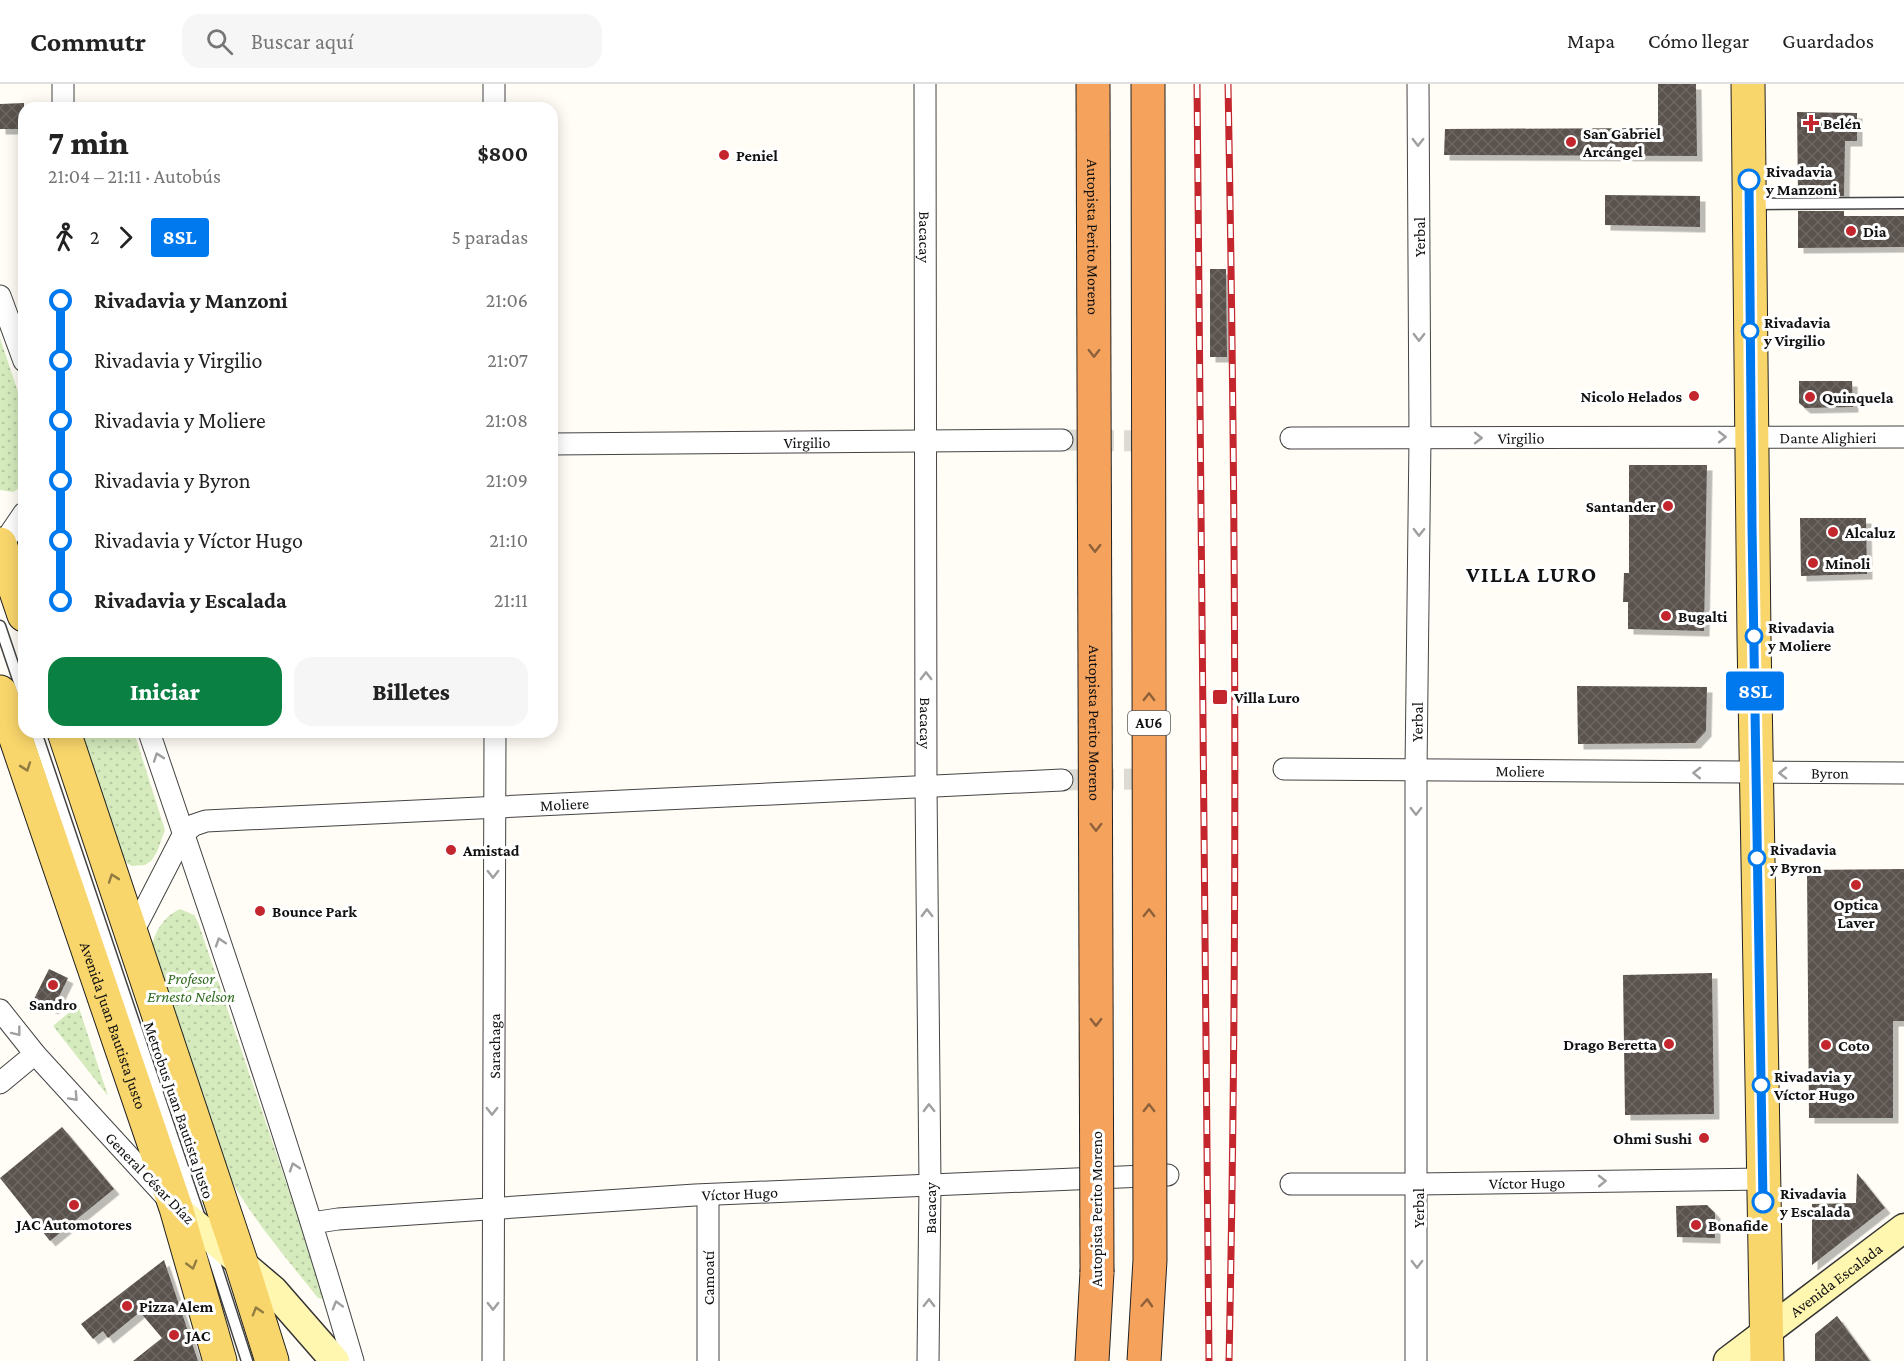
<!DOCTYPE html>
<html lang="es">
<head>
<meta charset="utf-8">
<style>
  :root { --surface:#fff; --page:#f6f6f6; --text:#222; --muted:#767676; --line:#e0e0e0; --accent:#0b8043 }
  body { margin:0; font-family:"Crimson Pro",serif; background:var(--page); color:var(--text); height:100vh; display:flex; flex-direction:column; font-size:22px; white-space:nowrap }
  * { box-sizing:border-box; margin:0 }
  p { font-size:20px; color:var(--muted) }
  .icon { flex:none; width:33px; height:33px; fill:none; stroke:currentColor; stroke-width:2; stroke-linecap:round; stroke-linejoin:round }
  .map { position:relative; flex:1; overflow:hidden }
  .side { position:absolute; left:18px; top:18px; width:540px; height:636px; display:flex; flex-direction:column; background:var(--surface); border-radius:18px; box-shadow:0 3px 15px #0003 }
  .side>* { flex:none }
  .badge { padding:0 12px; border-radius:4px; font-size:21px; line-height:39px }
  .map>.badge { position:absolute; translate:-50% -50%; box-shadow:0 0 0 3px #fff }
  .legs { display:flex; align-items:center; gap:9px; height:66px; padding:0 30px; font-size:20px }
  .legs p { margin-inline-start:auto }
  .head { display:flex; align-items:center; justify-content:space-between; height:102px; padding:0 30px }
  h1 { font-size:33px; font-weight:800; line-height:45px }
  .cta { display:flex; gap:12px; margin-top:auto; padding:12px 30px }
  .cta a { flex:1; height:69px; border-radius:18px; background:var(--accent); color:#fff; font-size:24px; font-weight:800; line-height:69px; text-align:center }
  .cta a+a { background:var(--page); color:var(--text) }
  ul { padding:0 30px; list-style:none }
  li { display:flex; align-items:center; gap:21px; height:60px; font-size:22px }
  li i { display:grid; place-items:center; width:9px; height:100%; margin:0 8px; background:currentColor }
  li i::after { content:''; width:15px; height:15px; margin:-8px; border:4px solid; border-radius:50%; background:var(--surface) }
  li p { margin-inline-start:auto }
  li:first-child i { background:linear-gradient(#0000 50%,currentColor 0) }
  li:last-child i { background:linear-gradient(currentColor 50%,#0000 0) }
  header { display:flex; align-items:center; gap:36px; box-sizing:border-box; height:84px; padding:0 30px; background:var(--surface); border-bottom:2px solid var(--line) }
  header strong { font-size:28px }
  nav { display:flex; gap:33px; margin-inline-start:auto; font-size:21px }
  .search { width:420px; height:54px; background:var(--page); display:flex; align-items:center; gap:15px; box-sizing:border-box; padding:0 21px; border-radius:18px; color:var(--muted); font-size:22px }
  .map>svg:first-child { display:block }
  .grass { fill:url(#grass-dots) }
  .building { fill:url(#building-cross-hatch); filter:url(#shadow) }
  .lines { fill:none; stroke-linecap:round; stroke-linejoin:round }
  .street-tunnel { stroke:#dbdad3; stroke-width:21; stroke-dasharray:21 10; stroke-linecap:butt }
  .lane-casing { stroke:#444; stroke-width:13 }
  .street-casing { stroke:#444; stroke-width:23 }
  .secondary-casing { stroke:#333; stroke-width:31 }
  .primary-casing { stroke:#222; stroke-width:35 }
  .highway-casing { stroke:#222; stroke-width:35 }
  .lane { stroke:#fff; stroke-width:10 }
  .street { stroke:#fff; stroke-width:21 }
  .secondary { stroke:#fff6b0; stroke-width:28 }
  .primary { stroke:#f9d66b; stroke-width:33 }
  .highway { stroke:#f5a25d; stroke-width:33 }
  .rail-casing { stroke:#c4262e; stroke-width:7 }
  .rail { stroke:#fff; stroke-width:4.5; stroke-dasharray:14; stroke-linecap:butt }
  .highway-bridge-casing { stroke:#222; stroke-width:35; stroke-linecap:butt }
  .highway-bridge { stroke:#f5a25d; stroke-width:33 }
  .oneway { stroke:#a0a0a0 }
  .oneway2 { stroke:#8e613b }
  .oneway3 { stroke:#917d42 }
  .line-1-casing { stroke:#fff; stroke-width:14 }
  .line-1 { stroke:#0079ef; stroke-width:9 }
  .poi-dot { fill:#c4262e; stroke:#fff; stroke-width:2 }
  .stop-1-dot { fill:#fff; stroke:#0079ef; stroke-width:3 }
  .labels { text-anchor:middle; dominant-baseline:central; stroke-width:6; stroke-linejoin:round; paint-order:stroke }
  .shield { fill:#fff; stroke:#585858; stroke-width:1.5 }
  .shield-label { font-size:15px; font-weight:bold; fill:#111 }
  .poi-label { font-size:16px; font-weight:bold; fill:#111; stroke:#fff; text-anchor:start }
  .stop-label { font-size:16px; font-weight:bold; fill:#111; stroke:#fff; text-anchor:start }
  .street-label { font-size:16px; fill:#111; stroke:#fff }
  .park-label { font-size:16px; font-style:italic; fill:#2f6b1f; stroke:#fff }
  .district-label { font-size:22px; font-weight:bold; letter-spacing:1.5px; fill:#111; stroke:#fff }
</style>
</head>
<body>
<header>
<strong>Commutr</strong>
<div class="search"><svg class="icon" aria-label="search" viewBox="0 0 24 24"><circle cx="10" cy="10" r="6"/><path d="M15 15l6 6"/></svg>Buscar aquí</div>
<nav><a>Mapa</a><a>Cómo llegar</a><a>Guardados</a></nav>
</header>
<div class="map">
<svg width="1904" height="1277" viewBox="0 0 1904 1277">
  <defs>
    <pattern id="grass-dots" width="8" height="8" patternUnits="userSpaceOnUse" patternTransform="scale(1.5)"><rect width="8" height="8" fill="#d5ebbd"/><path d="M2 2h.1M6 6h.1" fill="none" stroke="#b6c8a1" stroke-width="1.8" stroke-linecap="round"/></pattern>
    <pattern id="building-cross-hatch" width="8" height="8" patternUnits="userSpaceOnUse" patternTransform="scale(1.5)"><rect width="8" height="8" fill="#5a524d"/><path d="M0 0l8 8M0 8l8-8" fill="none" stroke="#6d6662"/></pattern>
    <filter id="shadow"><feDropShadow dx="5.5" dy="5.5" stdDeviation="0" flood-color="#0004"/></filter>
  </defs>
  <rect width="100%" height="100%" fill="#fffdf5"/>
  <!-- grass -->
  <path class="grass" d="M0,254L24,326V401L13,408L0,406Z
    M77,648H134L165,746L157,768L151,777L145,781L132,782L121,776Z
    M180,825L194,831L198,838L309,1166L323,1215L318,1214C284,1171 247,1129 222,1080L151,865C155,847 163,833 180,825Z
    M78,921L108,1012L53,942Z"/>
  <!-- building -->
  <path class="building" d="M1658,0H1696L1697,72L1444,71L1445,45L1658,44Z
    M24,19V45H0V20Z
    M1797,28L1857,29V57H1845L1844,112H1798Z
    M1605,111L1700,112V143L1605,141Z
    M1798,127H1844V132H1904V163L1798,164Z
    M1210,185H1226L1227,273H1210Z
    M1799,297H1852L1853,323L1805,324L1799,319Z
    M1629,381H1707L1704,547L1628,545V518H1623L1624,489H1629Z
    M1800,434H1866L1867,490L1801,492Z
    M1577,602L1707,603L1706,647L1695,659L1578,660Z
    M1904,785V937H1893V1034H1809L1807,786Z
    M49,885L68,894L53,925L34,915Z
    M1712,889L1714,1030L1625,1031L1623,891Z
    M62,1043L114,1105L50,1157L0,1094Z
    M1857,1089L1885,1124L1812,1181V1120L1856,1119Z
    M1707,1121L1715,1129V1154L1677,1153L1676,1122Z
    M164,1176L198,1277H133L162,1254L140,1228L108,1254L103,1247L93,1255L81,1240Z
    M1837,1232L1870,1277H1815V1250Z"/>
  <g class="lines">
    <!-- street-tunnel -->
    <path class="street-tunnel" d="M1062,356L1144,357
      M1062,696L1134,695"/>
    <!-- lane casing -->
    <g class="lane-casing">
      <path id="lane" d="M1753,120L1904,119
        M0,542L24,613
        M36,648L200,1134
        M210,1163L247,1277"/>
    </g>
    <!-- street casing -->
    <g class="street-casing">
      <g id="street">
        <path d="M494,0V24"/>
        <path id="s1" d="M925,0L926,702L930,1101L928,1277"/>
        <path d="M63,24V0"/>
        <path d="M0,212L24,277"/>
        <path id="s2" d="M1291,354L1904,353"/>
        <path id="s3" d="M552,360L1062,356"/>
        <path d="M0,464L24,429"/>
        <path d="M149,648C220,857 291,1065 353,1277"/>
        <path id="s4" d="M1284,685L1904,689"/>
        <path id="s5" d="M132,850L184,749L194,741L206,737L1062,696"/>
        <path d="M0,926L35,970L167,1114"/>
        <path d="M0,999L35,970"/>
        <path id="s6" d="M1291,1100H1418L1763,1095"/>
        <path d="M708,1111V1277"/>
        <path id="s7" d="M312,1139L338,1135L695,1111L1168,1091"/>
        <path id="s8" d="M493,1277L495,648"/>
        <path id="s9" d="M1416,1277V686L1420,354L1418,0"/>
      </g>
    </g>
    <!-- secondary casing -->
    <g class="secondary-casing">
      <g id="secondary">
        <path d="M176,1124L273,1206L335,1277"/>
        <path id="s10" d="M1728,1277L1904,1144"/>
      </g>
    </g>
    <!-- primary casing -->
    <g class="primary-casing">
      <g id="primary">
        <path d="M1748,0L1754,554L1767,1277"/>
        <path d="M0,460L24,531"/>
        <path id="s11" d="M0,608L176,1124L220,1277"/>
        <path d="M64,648L241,1178L272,1277"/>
      </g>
    </g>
    <!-- highway casing -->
    <g class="highway-casing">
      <path id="highway" d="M1092,1277L1097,1188"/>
    </g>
    <!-- lane -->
    <use href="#lane" class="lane"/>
    <!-- street -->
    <use href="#street" class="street"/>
    <!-- secondary -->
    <use href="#secondary" class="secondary"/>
    <!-- primary -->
    <use href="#primary" class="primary"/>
    <!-- highway -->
    <use href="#highway" class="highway"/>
    <!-- rail casing -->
    <g class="rail-casing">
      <path id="rail" d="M1197,0L1209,1277
        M1228,0C1236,426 1238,851 1229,1277"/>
    </g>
    <!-- rail -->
    <use href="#rail" class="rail"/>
    <!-- highway-bridge casing -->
    <g class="highway-bridge-casing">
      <g id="highway-bridge">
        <path id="s12" d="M1093,0L1097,1188"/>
        <path d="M1144,1277L1150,1176L1148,0"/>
      </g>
    </g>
    <!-- highway-bridge -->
    <use href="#highway-bridge" class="highway-bridge"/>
  </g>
  <!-- one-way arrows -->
  <defs><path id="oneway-chevron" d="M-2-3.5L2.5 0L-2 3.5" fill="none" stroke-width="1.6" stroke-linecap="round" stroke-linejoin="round" transform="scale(1.5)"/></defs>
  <g class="oneway">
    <use href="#oneway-chevron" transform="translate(1418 58) rotate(90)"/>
    <use href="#oneway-chevron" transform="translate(1419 253) rotate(90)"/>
    <use href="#oneway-chevron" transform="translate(1722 353)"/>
    <use href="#oneway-chevron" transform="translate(1478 354)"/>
    <use href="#oneway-chevron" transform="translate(1419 448) rotate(91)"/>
    <use href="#oneway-chevron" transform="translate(926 592) rotate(-90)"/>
    <use href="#oneway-chevron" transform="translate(158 673) rotate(-109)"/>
    <use href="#oneway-chevron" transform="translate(1697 689) rotate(-179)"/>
    <use href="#oneway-chevron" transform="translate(1783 689) rotate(-180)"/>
    <use href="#oneway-chevron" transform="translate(1416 727) rotate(90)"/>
    <use href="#oneway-chevron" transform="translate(493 790) rotate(90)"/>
    <use href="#oneway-chevron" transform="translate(927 829) rotate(-91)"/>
    <use href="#oneway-chevron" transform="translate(220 858) rotate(-108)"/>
    <use href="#oneway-chevron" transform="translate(17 948) rotate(52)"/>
    <use href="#oneway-chevron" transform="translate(74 1013) rotate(47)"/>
    <use href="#oneway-chevron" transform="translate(929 1024) rotate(-91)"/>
    <use href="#oneway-chevron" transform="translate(492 1027) rotate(90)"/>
    <use href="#oneway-chevron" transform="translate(294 1083) rotate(-108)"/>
    <use href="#oneway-chevron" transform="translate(1602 1097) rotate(-1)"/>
    <use href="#oneway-chevron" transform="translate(1417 1180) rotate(90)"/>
    <use href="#oneway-chevron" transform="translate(929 1219) rotate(-89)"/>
    <use href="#oneway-chevron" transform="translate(337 1221) rotate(-106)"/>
    <use href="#oneway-chevron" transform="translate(493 1222) rotate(90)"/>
  </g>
  <g class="oneway2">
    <use href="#oneway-chevron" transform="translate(1094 269) rotate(90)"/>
    <use href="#oneway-chevron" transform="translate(1095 464) rotate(90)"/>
    <use href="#oneway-chevron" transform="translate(1149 613) rotate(-90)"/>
    <use href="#oneway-chevron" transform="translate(1096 743) rotate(90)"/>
    <use href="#oneway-chevron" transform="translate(1149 829) rotate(-90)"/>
    <use href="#oneway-chevron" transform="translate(1096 938) rotate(90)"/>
    <use href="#oneway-chevron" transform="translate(1149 1024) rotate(-90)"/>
    <use href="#oneway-chevron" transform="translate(1147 1219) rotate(-87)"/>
  </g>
  <g class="oneway3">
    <use href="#oneway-chevron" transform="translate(26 683) rotate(71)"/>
    <use href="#oneway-chevron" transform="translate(113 794) rotate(-109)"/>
    <use href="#oneway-chevron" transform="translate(192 1181) rotate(74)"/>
    <use href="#oneway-chevron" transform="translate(257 1227) rotate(-107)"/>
  </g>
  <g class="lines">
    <!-- line-1 casing -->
    <g class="line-1-casing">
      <path id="line-1" d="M1749,96L1752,442L1763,1118"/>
    </g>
    <!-- line-1 -->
    <use href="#line-1" class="line-1"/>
  </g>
  <!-- markers -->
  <g class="poi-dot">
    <path d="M1808 30h6v6h6v6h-6v6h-6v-6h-6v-6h6z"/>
    <circle cx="1571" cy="58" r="6"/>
    <circle cx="724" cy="71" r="6"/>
    <circle cx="1851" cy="147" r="6"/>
    <circle cx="1694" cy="312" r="6"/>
    <circle cx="1810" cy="313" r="6"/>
    <circle cx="1668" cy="422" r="6"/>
    <circle cx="1833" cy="448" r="6"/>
    <circle cx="1813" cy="479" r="6"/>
    <circle cx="1666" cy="532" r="6"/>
    <rect x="1212" y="605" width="16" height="16" rx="3"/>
    <circle cx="451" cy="766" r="6"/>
    <circle cx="1856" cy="801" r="6"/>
    <circle cx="260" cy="827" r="6"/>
    <circle cx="53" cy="901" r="6"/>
    <circle cx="1669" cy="960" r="6"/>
    <circle cx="1826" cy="961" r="6"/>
    <circle cx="1704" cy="1054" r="6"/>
    <circle cx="74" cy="1121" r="6"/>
    <circle cx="1696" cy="1141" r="6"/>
    <circle cx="127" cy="1222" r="6"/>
    <circle cx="174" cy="1251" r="6"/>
  </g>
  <g class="stop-1-dot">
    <circle cx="1749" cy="96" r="10"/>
    <circle cx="1750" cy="247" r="8"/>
    <circle cx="1754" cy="552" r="8"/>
    <circle cx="1757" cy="774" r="8"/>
    <circle cx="1761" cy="1001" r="8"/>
    <circle cx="1763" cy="1118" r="10"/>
  </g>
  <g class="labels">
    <!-- shield labels -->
    <rect class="shield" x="1128" y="627" width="42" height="24" rx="4.5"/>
    <g class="shield-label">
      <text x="1149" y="639">AU6</text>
    </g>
    <!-- poi labels -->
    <g class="poi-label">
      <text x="1823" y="39">Belén</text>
      <text x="1583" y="49">San Gabriel<tspan x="1583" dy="18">Arcángel</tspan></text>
      <text x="736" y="71">Peniel</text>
      <text x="1863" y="147">Dia</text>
      <text x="1682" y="312" text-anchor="end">Nicolo Helados</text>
      <text x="1822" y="313">Quinquela</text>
      <text x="1656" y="422" text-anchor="end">Santander</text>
      <text x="1845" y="448">Alcaluz</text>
      <text x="1825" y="479">Minoli</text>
      <text x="1678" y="532">Bugalti</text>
      <text x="1234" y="613">Villa Luro</text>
      <text x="463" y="766">Amistad</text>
      <text x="1856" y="820" text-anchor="middle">Optica<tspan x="1856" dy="18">Laver</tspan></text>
      <text x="272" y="827">Bounce Park</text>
      <text x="53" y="920" text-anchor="middle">Sandro</text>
      <text x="1657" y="960" text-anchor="end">Drago Beretta</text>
      <text x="1838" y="961">Coto</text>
      <text x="1692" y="1054" text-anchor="end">Ohmi Sushi</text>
      <text x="74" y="1140" text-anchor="middle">JAC Automotores</text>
      <text x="1708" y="1141">Bonafide</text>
      <text x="139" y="1222">Pizza Alem</text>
      <text x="186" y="1251">JAC</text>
    </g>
    <!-- stop labels -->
    <g class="stop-label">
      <text x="1766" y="87">Rivadavia<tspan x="1766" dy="18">y Manzoni</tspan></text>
      <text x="1764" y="238">Rivadavia<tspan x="1764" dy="18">y Virgilio</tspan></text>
      <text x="1768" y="543">Rivadavia<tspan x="1768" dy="18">y Moliere</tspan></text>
      <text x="1770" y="765">Rivadavia<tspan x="1770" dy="18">y Byron</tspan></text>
      <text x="1774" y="992">Rivadavia y<tspan x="1774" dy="18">Víctor Hugo</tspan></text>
      <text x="1780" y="1109">Rivadavia<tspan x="1780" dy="18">y Escalada</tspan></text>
    </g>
    <!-- street labels -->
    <g class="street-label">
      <text stroke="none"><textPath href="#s1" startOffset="153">Bacacay</textPath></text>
      <text stroke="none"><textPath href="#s12" startOffset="153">Autopista Perito Moreno</textPath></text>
      <text transform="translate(1419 153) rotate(-90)">Yerbal</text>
      <text stroke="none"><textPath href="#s2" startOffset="230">Virgilio</textPath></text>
      <text stroke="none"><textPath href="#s2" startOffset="537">Dante Alighieri</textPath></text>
      <text stroke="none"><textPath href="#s3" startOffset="255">Virgilio</textPath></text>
      <text stroke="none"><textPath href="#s9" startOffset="639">Yerbal</textPath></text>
      <text stroke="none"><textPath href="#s1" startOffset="639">Bacacay</textPath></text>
      <text stroke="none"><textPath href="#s12" startOffset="639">Autopista Perito Moreno</textPath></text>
      <text stroke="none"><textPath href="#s4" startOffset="236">Moliere</textPath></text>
      <text stroke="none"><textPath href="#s4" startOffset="546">Byron</textPath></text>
      <text stroke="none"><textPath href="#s5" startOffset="498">Moliere</textPath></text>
      <text stroke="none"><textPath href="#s11" startOffset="352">Avenida Juan Bautista Justo</textPath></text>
      <text stroke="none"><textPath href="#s8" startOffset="315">Sarachaga</textPath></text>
      <text transform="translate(179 1026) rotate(71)">Metrobus Juan Bautista Justo</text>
      <text transform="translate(150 1094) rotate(46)">General César Díaz</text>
      <text stroke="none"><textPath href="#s6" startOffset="236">Víctor Hugo</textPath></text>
      <text stroke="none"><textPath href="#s7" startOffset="429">Víctor Hugo</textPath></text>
      <text transform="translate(930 1124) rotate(-90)">Bacacay</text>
      <text transform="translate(1418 1124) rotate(-90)">Yerbal</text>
      <text transform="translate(1096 1125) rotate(-90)">Autopista Perito Moreno</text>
      <text transform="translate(708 1194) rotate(-90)">Camoatí</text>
      <text stroke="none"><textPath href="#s10" startOffset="135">Avenida Escalada</textPath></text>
    </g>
    <!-- park labels -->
    <g class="park-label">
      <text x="191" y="894">Profesor<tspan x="191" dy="18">Ernesto Nelson</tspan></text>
    </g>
    <!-- district labels -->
    <g class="district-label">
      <text x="1532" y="490">VILLA LURO</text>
    </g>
  </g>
</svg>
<b class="badge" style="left:1755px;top:607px;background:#0079ef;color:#fff">8SL</b>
<section class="side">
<div class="head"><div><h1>7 min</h1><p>21:04 – 21:11 · Autobús</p></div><b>$800</b></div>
<div class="legs"><svg class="icon" aria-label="walk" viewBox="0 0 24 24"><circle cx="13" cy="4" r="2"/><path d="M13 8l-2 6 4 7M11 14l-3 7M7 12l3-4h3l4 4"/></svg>2<svg class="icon" aria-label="forward" viewBox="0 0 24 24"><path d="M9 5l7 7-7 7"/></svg><b class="badge" style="background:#0079ef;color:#fff">8SL</b><p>5 paradas</p></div>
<ul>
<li><i style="color:#0079ef"></i><b>Rivadavia y Manzoni</b><p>21:06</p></li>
<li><i style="color:#0079ef"></i><span>Rivadavia y Virgilio</span><p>21:07</p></li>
<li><i style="color:#0079ef"></i><span>Rivadavia y Moliere</span><p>21:08</p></li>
<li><i style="color:#0079ef"></i><span>Rivadavia y Byron</span><p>21:09</p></li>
<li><i style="color:#0079ef"></i><span>Rivadavia y Víctor Hugo</span><p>21:10</p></li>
<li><i style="color:#0079ef"></i><b>Rivadavia y Escalada</b><p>21:11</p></li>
</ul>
<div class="cta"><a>Iniciar</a><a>Billetes</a></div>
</section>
</div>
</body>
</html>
